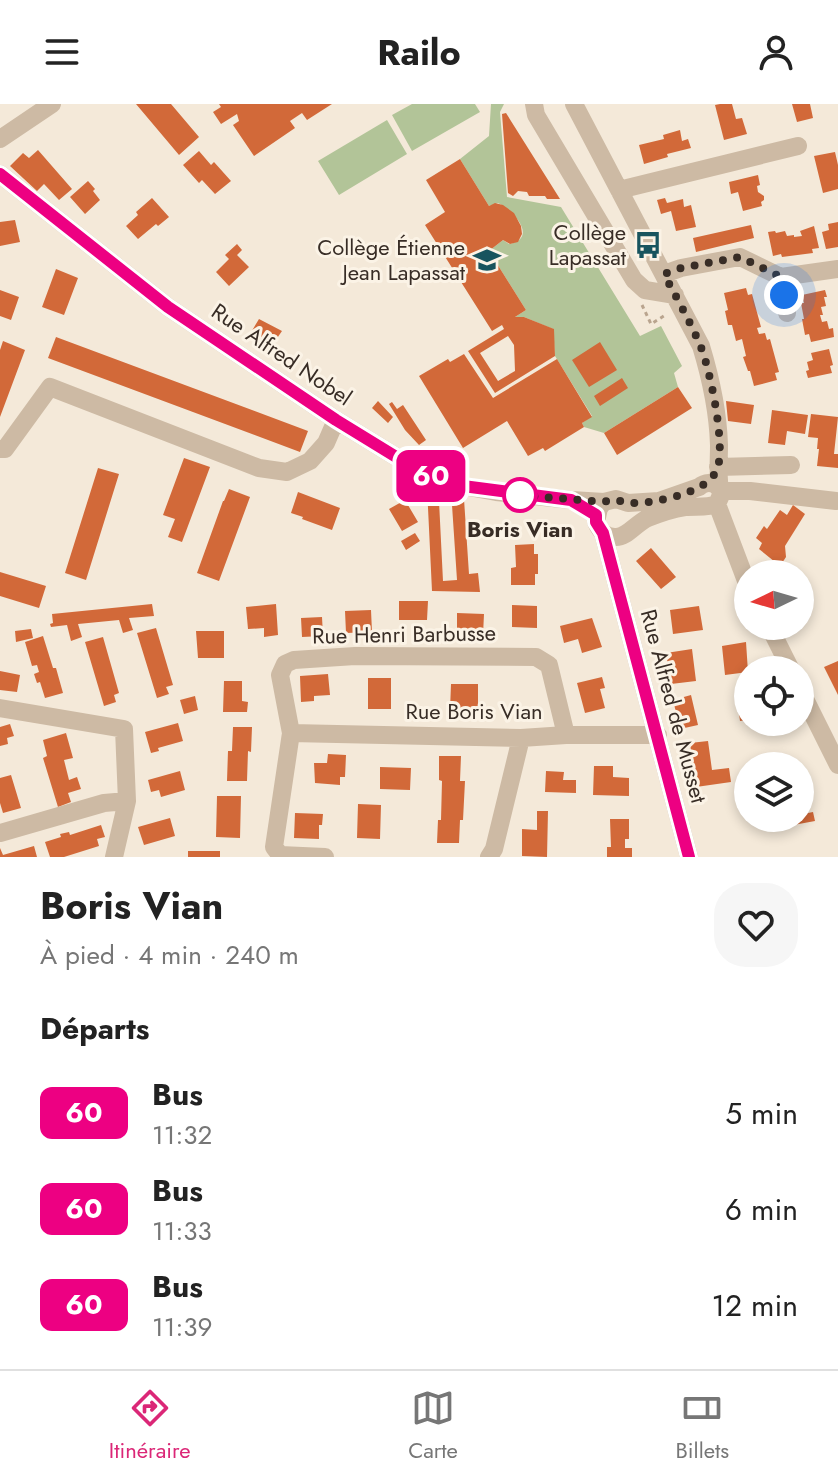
<!DOCTYPE html>
<html lang="fr">
<head>
<meta charset="utf-8">
<style>
  :root { --surface:#fff; --page:#f6f6f6; --text:#222; --muted:#767676; --line:#e0e0e0; --accent:#db2777 }
  body { margin:0; font-family:Jost,sans-serif; background:var(--page); color:var(--text); height:100vh; display:flex; flex-direction:column; font-size:30px; white-space:nowrap }
  * { box-sizing:border-box; margin:0 }
  p { font-size:26px; color:var(--muted) }
  .icon { flex:none; width:44px; height:44px; fill:none; stroke:currentColor; stroke-width:2; stroke-linecap:round; stroke-linejoin:round }
  .map { position:relative; height:753px; overflow:hidden }
  .drawer { display:flex; flex-direction:column; background:var(--surface); flex:1 }
  .drawer>* { flex:none }
  .badge { padding:0 16px; border-radius:12px; font-size:28px; line-height:52px }
  .needle { width:52px; rotate:265deg }
  .controls { position:absolute; left:734px; top:456px; display:grid; gap:16px }
  .controls a { display:grid; place-items:center; width:80px; height:80px; border-radius:50%; background:var(--surface); box-shadow:0 4px 12px #0003; font-size:40px }
  .you { position:absolute; width:40px; height:40px; margin:-20px; border:6px solid #fff; border-radius:50%; background:#1a73e8; box-shadow:0 0 0 12px #1a73e833 }
  .map>.badge { position:absolute; translate:-50% -50%; box-shadow:0 0 0 4px #fff }
  h2 { padding:0 40px; font-size:30px; line-height:72px }
  .round { display:grid; place-items:center; flex:none; width:84px; height:84px; border-radius:32px; background:var(--page) }
  .head { display:flex; align-items:center; justify-content:space-between; height:136px; padding:0 40px }
  h1 { font-size:38px; font-weight:700; line-height:60px }
  ul { padding:0; list-style:none }
  li { display:flex; align-items:center; gap:24px; height:96px; padding:0 40px }
  li div { flex:1 }
  li b { display:block; font-size:30px }
  li em { font-style:normal }
  li .badge { min-width:88px; font-weight:700; text-align:center }
  header { display:flex; justify-content:space-between; align-items:center; height:104px; padding:0 40px; background:var(--surface); font-size:36px; font-weight:700 }
  .menu { display:flex; justify-content:space-around; align-items:center; height:112px; border-top:2px solid var(--line); background:var(--surface); font-size:22px; color:var(--muted) }
  .menu a { display:grid; justify-items:center; gap:4px }
  .menu .selected { color:var(--accent) }
  .map>svg:first-child { display:block }
  .green { fill:#b2c498 }
  .building { fill:#d26939; fill-rule:evenodd }
  .lines { fill:none; stroke-linecap:round; stroke-linejoin:round }
  .path { stroke:#b9a48e; stroke-width:3; stroke-dasharray:4 4; stroke-linecap:butt }
  .minor { stroke:#cdbaa4; stroke-width:18 }
  .line-casing { stroke:#fff; stroke-width:18 }
  .line { stroke:#ed0082; stroke-width:12 }
  .walk { stroke:#382d26; stroke-width:8; stroke-dasharray:0 14.4 }
  .stop-dot { fill:#fff; stroke:#ed0082; stroke-width:4 }
  .labels { text-anchor:middle; dominant-baseline:central; stroke-width:6; stroke-linejoin:round; paint-order:stroke }
  .poi-label { font-size:22px; fill:#382d26; stroke:#fbf3e6; text-anchor:end }
  .street-label { font-size:22px; fill:#382d26; stroke:#fbf3e6 }
  .stop-label { font-size:22px; font-weight:bold; fill:#382d26; stroke:#fbf3e6 }
</style>
</head>
<body>
<header><svg class="icon" aria-label="menu" viewBox="0 0 24 24"><path d="M4 6h16M4 12h16M4 18h16"/></svg>Railo<svg class="icon" aria-label="person" viewBox="0 0 24 24"><circle cx="12" cy="8" r="4"/><path d="M4 21q1-7 8-7t8 7"/></svg></header>
<div class="map">
<svg width="838" height="753" viewBox="0 0 838 753">
  <rect width="100%" height="100%" fill="#f4e9d9"/>
  <!-- green -->
  <path class="green" d="M412,0H475L480,8L412,47L392,11Z
    M491,0H504L500,8L507,93L561,103L640,232L661,222L682,262L674,269L678,283L604,329L584,323L582,319L592,312L555,252L553,225L524,213H515L526,206L489,147L503,136L509,140C539,134 513,106 498,99L489,102L460,55L489,32Z
    M387,16L407,50L339,91L318,57Z"/>
  <!-- building -->
  <path class="building" d="M136,0H171L199,33L179,51Z
    M219,0H332L307,16L302,9L290,17L295,24L254,52L233,21L239,17L237,10L221,20L213,8L221,3Z
    M720,0H732L736,15L742,14L747,30L724,36L715,1Z
    M792,0H810L813,14L797,18Z
    M506,9L560,95H547L545,92H529L527,88L518,87L513,92L508,89L502,10Z
    M680,26L682,37L688,35L691,44L667,50L668,53L644,60L639,41L664,35L663,31Z
    M38,46L72,85L59,96L44,80L37,87L10,62L23,49L29,54Z
    M199,47L211,61L214,58L231,77L215,90L202,76L199,79L183,61Z
    M835,48L838,61V85L823,89L814,52Z
    M460,55L489,102L495,99L503,101L514,109L521,122L522,130L518,138L510,140L503,136L489,147L526,206L515,213H524L554,225L555,252L495,289L468,247L504,225L502,221L492,227L425,121L445,108L426,76ZM508,232L514,241L515,267L498,277L480,249Z
    M758,71L760,81L757,82L758,88L764,92V96L761,98L762,102L743,107L738,88L731,90L729,78Z
    M88,77L95,85L93,87L100,96L85,110L70,93Z
    M152,94L169,113L158,122L156,120L138,135L126,122L138,111L136,108Z
    M665,94L667,99L683,95L684,103L691,101L696,123L676,127L671,107L661,110L657,96Z
    M15,116L20,138L0,142V118Z
    M838,118V143L826,145L822,128L829,126L828,120Z
    M751,121L754,134L696,148L693,134Z
    M814,122L819,144L812,145L813,149L782,153L781,150L773,152L768,128L775,127L776,129L785,127L787,132L794,131V133L802,132L800,127Z
    M237,140L242,146L237,151L249,163L229,182L216,168L229,155L225,151Z
    M56,165L78,174L64,211L42,203Z
    M746,184L748,191L752,190L761,223L757,224L759,230L765,229L767,236L770,235L779,268L775,269L777,276L754,282L750,267H748L743,253L746,252L742,235L736,237L732,221H728L725,207L728,206L724,189Z
    M0,186L19,193L11,216L0,212Z
    M825,186L827,193H824L826,202L821,203L823,211H820L822,218L827,217L829,225L833,224L834,233L811,238L809,230L805,231L802,215H804L801,199H804L802,191Z
    M259,215L282,227L271,243L250,230Z
    M56,233L308,327L300,348L48,254Z
    M3,237L25,246L0,313V246Z
    M600,238L617,266L589,283L572,256Z
    M829,245L833,261L830,262L832,269L808,274L806,267L809,266L807,258L813,256L811,249Z
    M464,250L493,294L557,255L592,313L582,319L584,323L545,347L543,344L528,352L507,317L463,344L419,272L448,255L450,258Z
    M622,274L628,284L600,302L594,292Z
    M678,283L692,304L617,351L604,329Z
    M378,297L393,313L388,319L372,304Z
    M726,297L754,301L751,320L728,317Z
    M392,298L397,305L403,301L426,336L419,341L405,326L389,300Z
    M772,306L808,311L805,330L787,327L785,341L768,339Z
    M811,310L838,313L834,350H838V364L817,362L819,345H817L818,334L808,333Z
    M184,354L210,363L182,438L168,433L175,415L163,411Z
    M98,364L119,370L86,476L65,469Z
    M427,383L441,389V396L439,397L443,477L457,476L452,401H450V392L464,395L469,470L478,469L480,488L432,487Z
    M229,385L250,393L219,477L197,469L223,397H224Z
    M298,388L340,404L332,426L302,415L303,413L291,409Z
    M405,396L418,418L402,427L389,405Z
    M793,401L805,410L785,442L786,453L780,462L759,445L762,439L756,434L764,422L767,425L780,406L787,411Z
    M415,429L420,437L406,446L401,437Z
    M534,440V450H538V470H535V481H511V464L516,463L515,441Z
    M651,444L676,473L661,485L636,457Z
    M0,468L46,482L39,504L0,492Z
    M399,497H428L427,516H399Z
    M152,500L154,512L129,514L133,526L123,529L119,516L78,520L82,533L71,537L67,521L51,523L50,520L53,519L52,510Z
    M276,500L278,531L264,533V524L248,525L246,503Z
    M512,501L537,502V524L512,523Z
    M699,502L703,526L673,530L670,506Z
    M371,506L372,528L346,529L345,507Z
    M457,509L484,510L483,531H481L480,534H475L474,531L457,530Z
    M322,513L323,532L302,533L301,514Z
    M592,514L602,543L582,549L578,535L564,539L560,522Z
    M156,524L173,581L166,583L169,590L157,594L137,529Z
    M31,525L33,534L16,538L15,527Z
    M196,527H224V554H198Z
    M43,532L53,564H56L63,589L45,594L40,578L37,579L34,570L39,568L37,561L32,562L25,538Z
    M103,533L119,589L114,591L116,598L104,602L85,538Z
    M746,538L748,568L725,571L722,542Z
    M692,545L696,577L671,580L666,549Z
    M838,557V591L824,563Z
    M0,567L20,571L17,588L0,586Z
    M328,570L330,591L314,592V597L301,598L300,572Z
    M602,573L605,584L600,585L605,604L585,609L577,579Z
    M368,574H391V605H368Z
    M224,577H242V597L248,598L247,608H223Z
    M451,580H478V606H450Z
    M748,585V616L740,617L736,587Z
    M691,591L698,621L680,625L673,596Z
    M195,592L198,606L184,610L180,596Z
    M178,619L183,637L158,644L159,647L151,649L145,628Z
    M10,620L14,632L7,634L8,640L0,642V623Z
    M233,623H252L251,648L248,647L247,677H227L228,647H232Z
    M66,629L73,654L64,656L69,676L77,673L81,685L68,689L71,698L58,703L43,654L47,652L43,636Z
    M708,637L712,666L729,664L731,678L696,683L690,639Z
    M328,650L346,651L345,673H340V681L315,679L314,659H327Z
    M439,652H461L460,677H465L463,716H460L459,739H437L438,716H441L442,677L439,676Z
    M594,662H613V673L629,674V692L593,691Z
    M380,663L411,664L410,686L380,685Z
    M180,667L185,686L161,693L159,686L151,688L148,676Z
    M546,667L564,668L563,676H576V689L545,688Z
    M11,671L21,704L3,709L0,699V674Z
    M217,692H241L240,734L216,733Z
    M358,700L381,701L380,735L357,734Z
    M802,700L803,710L813,708L815,717L772,725L770,714H800V701Z
    M537,707H548L547,753L522,752V725L537,726Z
    M295,709L323,710L322,721H319V735L294,734Z
    M170,714L175,732L144,741L138,723Z
    M610,715H629V735H625V744H632V753H607V743H611Z
    M101,721L105,733L97,735L99,742L64,753H50L45,738L61,733L60,730L69,728L70,731Z
    M34,742L37,753H0V744L3,751Z
    M188,747H220V753H188Z"/>
  <g class="lines">
    <!-- path -->
    <path class="path" d="M642,201L651,220L667,210"/>
    <!-- minor -->
    <path class="minor" d="M534,0L536,11L634,176L645,186L675,191
      M574,0L701,242C711,275 718,307 719,341C719,359 717,375 721,391L717,400
      M0,35L52,0
      M0,70L168,203L336,316L411,362L434,374L463,382L496,388L571,396L604,398L616,395L628,399L659,397L699,383C705,378 712,377 718,383
      M619,86L798,42
      M664,170L681,164L740,153L781,173
      M787,209L781,173L838,165
      M0,345H5L50,283L259,364L287,368L310,357L326,339L336,316
      M718,363L791,361
      M721,387H750L836,397
      M604,398L599,404L596,418C600,427 605,433 615,433C627,434 636,419 648,414C660,409 672,405 685,403C696,402 708,404 717,400
      M717,400L748,482
      M603,429L689,753
      M769,522L791,566
      M800,585L838,661
      M0,604L124,625L127,697L114,753
      M291,629L521,634L566,631H658
      M0,729L104,699L127,697
      M325,753L280,751L274,743L291,629L280,571L285,560L294,556L355,552L536,553L549,561L566,631
      M489,753L494,745L521,634"/>
  </g>
  <g class="lines">
    <!-- line casing -->
    <g class="line-casing">
      <path id="line" d="M0,70L168,203L336,316L411,362L434,374L463,382L571,396L596,411V418L603,429L689,753"/>
    </g>
    <!-- line -->
    <use href="#line" class="line"/>
    <!-- walk -->
    <path class="walk" d="M520,391L604,398C616,393 622,399 633,399C653,399 681,393 699,383C707,379 715,373 718,362C725,339 710,264 700,241C690,217 676,193 664,170L681,164L740,153L781,173L784,191"/>
  </g>
  <!-- icons -->
  <defs>
    <g id="bus-bare" transform="scale(2.16)"><path d="M-5-6H5V4H4V6H2V4H-2V6H-4V4H-5ZM-3.5-4V0h7V-4ZM-3.5 1.2v1.5H-2V1.2ZM2 1.2v1.5H3.5V1.2Z" fill="#18545e" stroke="#fbf3e6" stroke-width="2.5" paint-order="stroke"/></g>
    <g id="school-bare" transform="scale(2.16)"><path d="M0-5L7-2L0 1L-7-2ZM-4 1L0 2.5L4 1V4Q0 6-4 4Z" fill="#18545e" stroke="#fbf3e6" stroke-width="2.5" paint-order="stroke"/></g>
  </defs>
  <g fill-rule="evenodd">
    <use href="#bus-bare" x="648" y="141"/>
    <use href="#school-bare" x="487" y="156"/>
  </g>
  <!-- markers -->
  <circle class="stop-dot" cx="520" cy="391" r="16"/>
  <g class="labels">
    <!-- poi labels -->
    <g class="poi-label">
      <text x="626" y="128">Collège<tspan x="626" dy="25">Lapassat</tspan></text>
      <text x="465" y="143">Collège Étienne<tspan x="465" dy="25">Jean Lapassat</tspan></text>
    </g>
    <!-- street labels -->
    <g class="street-label">
      <text transform="translate(282 250) rotate(34)">Rue Alfred Nobel</text>
      <text transform="translate(404 530) rotate(-1)">Rue Henri Barbusse</text>
      <text transform="translate(674 602) rotate(75)">Rue Alfred de Musset</text>
      <text x="474" y="607">Rue Boris Vian</text>
    </g>
    <!-- stop labels -->
    <g class="stop-label">
      <text x="520" y="425">Boris Vian</text>
    </g>
  </g>
</svg>
<div class="controls">
<a><svg class="needle" viewBox="-14 -14 28 28"><path d="M0-13l5 13h-10z" fill="#e53935"/><path d="M0 13l5-13h-10z" fill="#767676"/></svg></a>
<a><svg class="icon" aria-label="locate" viewBox="0 0 24 24"><circle cx="12" cy="12" r="6"/><path d="M12 2v4M12 18v4M2 12h4M18 12h4"/></svg></a>
<a><svg class="icon" aria-label="layers" viewBox="0 0 24 24"><path d="M12 4l9 5-9 5-9-5zM3 14l9 5 9-5"/></svg></a>
</div>
<div class="you" style="left:784px;top:191px"></div>
<b class="badge" style="left:431px;top:372px;background:#ed0082;color:#fff">60</b>
</div>
<section class="drawer">
<div class="head"><div><h1>Boris Vian</h1><p>À pied · 4 min · 240 m</p></div><a class="round"><svg class="icon" aria-label="heart" viewBox="0 0 24 24"><path d="M12 20l-8-8c-3-5 5-10 8-4 3-6 11-1 8 4z"/></svg></a></div>
<h2>Départs</h2>
<ul>
<li><span class="badge" style="background:#ed0082;color:#fff">60</span><div><b>Bus</b><p>11:32</p></div><em>5 min</em></li>
<li><span class="badge" style="background:#ed0082;color:#fff">60</span><div><b>Bus</b><p>11:33</p></div><em>6 min</em></li>
<li><span class="badge" style="background:#ed0082;color:#fff">60</span><div><b>Bus</b><p>11:39</p></div><em>12 min</em></li>
</ul>
</section>
<nav class="menu">
<a class="selected"><svg class="icon" aria-label="directions" viewBox="0 0 24 24"><path d="M12 3l9 9-9 9-9-9zM9 14v-3h6M13 9l2 2-2 2"/></svg>Itinéraire</a>
<a><svg class="icon" aria-label="map" viewBox="0 0 24 24"><path d="M3 6l6-2 6 2 6-2v14l-6 2-6-2-6 2zM9 4v14M15 6v14"/></svg>Carte</a>
<a><svg class="icon" aria-label="tickets" viewBox="0 0 24 24"><path d="M3 7h18v10H3zM15 7v10"/></svg>Billets</a>
</nav>
</body>
</html>
